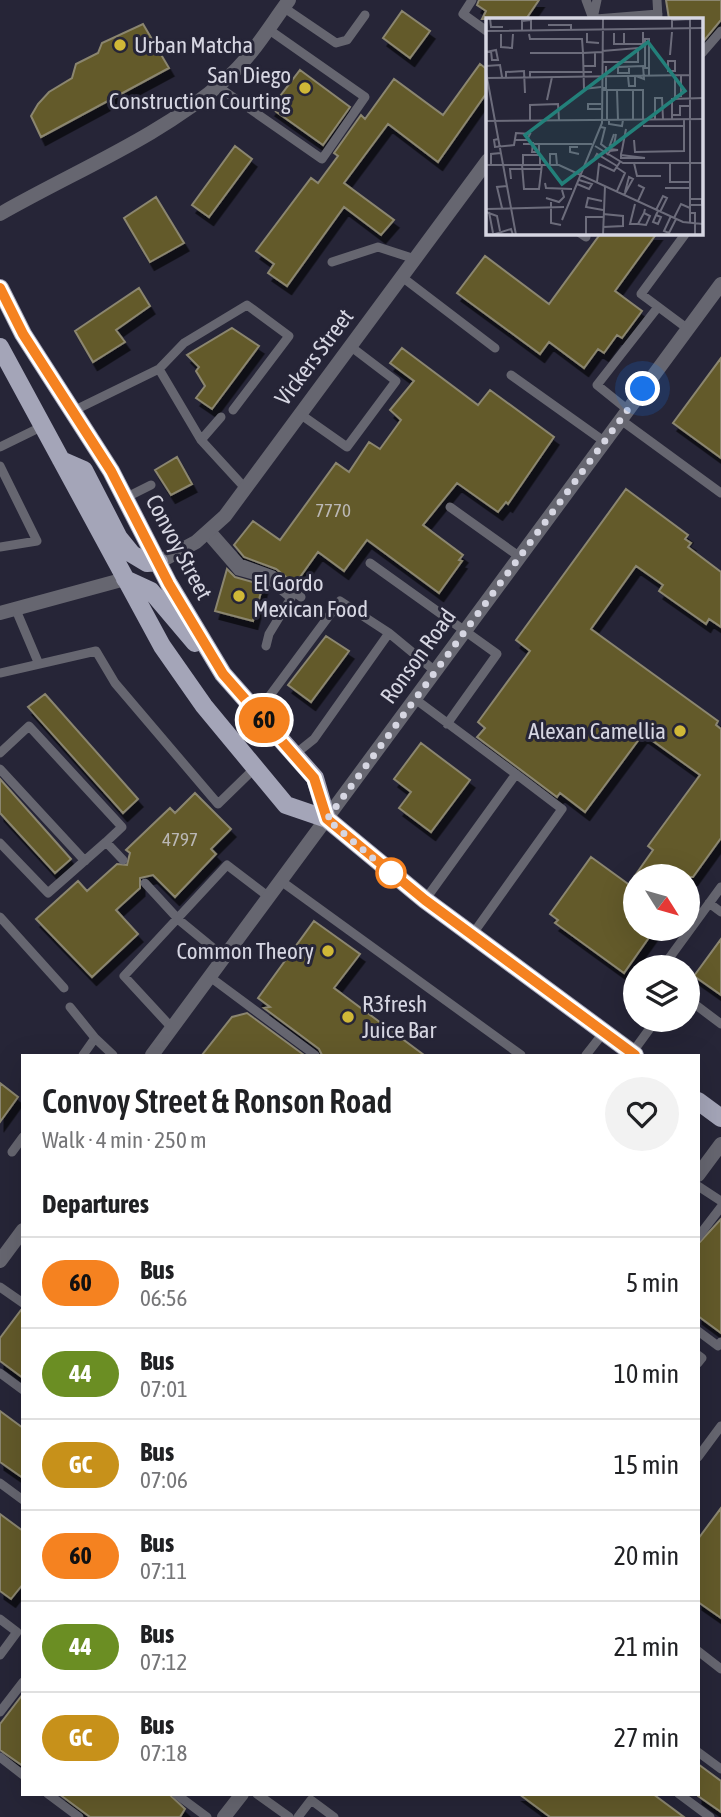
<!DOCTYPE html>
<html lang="en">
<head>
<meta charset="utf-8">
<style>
  :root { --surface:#fff; --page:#f2f2f2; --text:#202124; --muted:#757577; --line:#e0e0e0 }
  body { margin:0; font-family:"Asap Condensed",sans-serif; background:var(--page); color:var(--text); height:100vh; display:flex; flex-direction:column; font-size:26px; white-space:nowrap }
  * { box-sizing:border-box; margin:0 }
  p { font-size:23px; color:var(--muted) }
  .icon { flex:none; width:38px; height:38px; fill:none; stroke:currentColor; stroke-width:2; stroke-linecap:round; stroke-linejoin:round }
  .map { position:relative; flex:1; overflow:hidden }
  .details { position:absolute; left:21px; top:1054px; width:679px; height:742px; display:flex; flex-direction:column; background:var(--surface); border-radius:0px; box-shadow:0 7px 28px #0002 }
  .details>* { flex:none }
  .badge { padding:0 14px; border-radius:23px; font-size:24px; line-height:46px }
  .needle { width:46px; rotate:127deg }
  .buttons { position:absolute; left:623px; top:864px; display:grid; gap:14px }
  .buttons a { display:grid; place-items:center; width:77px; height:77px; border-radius:50%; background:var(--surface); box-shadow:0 7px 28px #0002; font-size:35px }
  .you { position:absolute; width:35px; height:35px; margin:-18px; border:5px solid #fff; border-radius:50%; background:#1a73e8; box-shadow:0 0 0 10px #1a73e833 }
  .map>.badge { position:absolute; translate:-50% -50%; box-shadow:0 0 0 4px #fff }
  h2 { padding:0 21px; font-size:26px; line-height:63px }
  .round { display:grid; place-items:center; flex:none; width:74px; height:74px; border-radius:37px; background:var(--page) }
  .summary { display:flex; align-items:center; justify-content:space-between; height:119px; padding:0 21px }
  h1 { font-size:33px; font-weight:600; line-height:52px }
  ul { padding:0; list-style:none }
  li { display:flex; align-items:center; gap:21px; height:91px; padding:0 21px; border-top:2px solid var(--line) }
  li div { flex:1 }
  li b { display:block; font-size:26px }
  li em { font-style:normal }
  li .badge { min-width:77px; font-weight:700; text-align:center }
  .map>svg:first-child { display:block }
  .building { fill:#645a29; stroke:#8b8670; stroke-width:2; filter:url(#shadow) }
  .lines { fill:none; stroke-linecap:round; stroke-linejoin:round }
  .service { stroke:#666670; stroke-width:9 }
  .minor { stroke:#666670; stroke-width:14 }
  .tertiary { stroke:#666670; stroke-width:14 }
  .primary { stroke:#a4a5b8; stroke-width:18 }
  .line-casing { stroke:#fff; stroke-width:16 }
  .line { stroke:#f58220; stroke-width:10 }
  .walk { stroke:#d6d6e2; stroke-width:7; stroke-dasharray:0 12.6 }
  .poi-dot { fill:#d0b837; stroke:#262537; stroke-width:2.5 }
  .stop-dot { fill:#fff; stroke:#f58220; stroke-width:3.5 }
  .labels { text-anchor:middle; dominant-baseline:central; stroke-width:6; stroke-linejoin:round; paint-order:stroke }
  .number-label { font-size:19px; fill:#bab7b4 }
  .poi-label { font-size:23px; fill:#d6d6e2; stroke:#262537; text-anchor:start }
  .street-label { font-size:23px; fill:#d6d6e2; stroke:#262537 }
  .inset-road { fill:none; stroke:#6c6c7b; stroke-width:2 }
  .view { fill:#23807a; fill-opacity:0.15; stroke:#23807a; stroke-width:3.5 }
  .inset-edge { fill:none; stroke:#d6d6e2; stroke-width:3.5 }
</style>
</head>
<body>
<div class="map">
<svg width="721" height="1817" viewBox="0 0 721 1817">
  <defs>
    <filter id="shadow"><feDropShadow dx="4.5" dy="8" stdDeviation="0" flood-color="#0009"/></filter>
  </defs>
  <rect width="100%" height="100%" fill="#262537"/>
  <!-- building -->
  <path class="building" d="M479,0H539L526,19H482L486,11L477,5Z
    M666,0H721V20L702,43V19H669Z
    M402,11L430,31L410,58L383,38Z
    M143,24L169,68L41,137L31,116L38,104L49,92L72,78L76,64L98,53L102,43Z
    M480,64L488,70V91L438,162L388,124L344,183L394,220L381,235L344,207L287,286L268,273L274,264L256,251L311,178L318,183L338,156L334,153L361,115L365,119L394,79L443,115Z
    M300,70L350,107L323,145L271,108Z
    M235,146L252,159L209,217L192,205Z
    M156,197L184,243L150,262L124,218Z
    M601,233H657L615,291L642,311L622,338L617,335L604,353L598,349L584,368L549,342L540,354L457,293L485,256L549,304Z
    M139,288L150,306L116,330L125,342L93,362L75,331Z
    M232,328L259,346L212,409L196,398L205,386L196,371L199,367L187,355Z
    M402,348L478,405L490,390L554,437L508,504L506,502L498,512L457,483L423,525L463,555L459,560L462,561L439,593L367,540L344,571L318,552L295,584L276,569L244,557L234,545L253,521L280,540L336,463L349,472L369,442L380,449L401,420L390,410L414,381L390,363Z
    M721,358V458L673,423Z
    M177,457L192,484L171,495L155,470Z
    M626,489L688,535L685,539L691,543L688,547L721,572V627L709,619L706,624L659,591L663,585L636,566L591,629L718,721L716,725L721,729V838L693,877H634L653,850L648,846L700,775L643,734L585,812L560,793L557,797L477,737L485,728L478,722L530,651L516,640Z
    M227,569L235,577L263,585L253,621L215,611Z
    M326,636L349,651L311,702L288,685Z
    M45,694L138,799L123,813L28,707Z
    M421,743L470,780L431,832L399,808L411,792L394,779Z
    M0,779L71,859L55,873L0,813Z
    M195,793L231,829L211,849L216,854L175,897L153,875L140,878V888L116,910L138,934L92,977L36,919L78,881L87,891L117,864L127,865L130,853L126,850L170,808L175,813Z
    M591,857L635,889V929H655L624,973L555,923L558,920L550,914Z
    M314,921L360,954L334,988L424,1055H322L319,1049L264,1008L270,1007L258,998Z
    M721,939V995L694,976Z
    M247,1013L304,1055H202L232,1017Z
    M0,1083L18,1097L0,1122Z
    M721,1219V1333L698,1316V1244Z
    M21,1310H23V1378L0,1361V1338Z
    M0,1411L23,1428V1478L0,1462Z
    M721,1508V1618L698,1602V1539Z
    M0,1514L23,1531V1584L11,1599L0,1591Z
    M23,1694V1766L0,1750V1724Z
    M698,1764L721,1781V1812L698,1796Z
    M59,1794H169L185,1809L180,1817H90Z
    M519,1794H653L684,1817H550Z"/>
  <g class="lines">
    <!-- service -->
    <path class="service" d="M472,0L463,14L488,32
      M586,0L593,19
      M657,0L658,18
      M283,7L336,43L347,40L365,15
      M593,18L597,0
      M596,19L658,14
      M702,53L721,31
      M217,86L322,159L365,97L268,29
      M580,233L586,237
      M686,233L641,294L688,329
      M332,262L378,247L415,259
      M402,277L495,348
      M159,369L184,343L247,305L289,336L233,410
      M511,375L605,442
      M628,410L597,385L658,307
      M73,411L159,369L201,440L245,488
      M300,414L347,447L396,381L350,346
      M621,420L721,493
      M201,440L221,417
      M0,447L43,426
      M0,466L37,541L0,547
      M125,498L151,485
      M450,507L520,557
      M211,530L240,563L273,575L301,597
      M206,534L238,571L268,579L291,598L269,634L266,646
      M370,563L497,654L447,724
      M16,610L38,662
      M0,673L96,651L115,683L218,804L255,768
      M415,699L516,774
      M257,713L340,601L389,633L435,671
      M0,753L29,726L122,827L106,842
      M294,755L314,739L389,633
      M0,769L85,861
      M0,843L48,893L106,842L123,860
      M281,881L521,1055
      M145,883L179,920L224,957
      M425,900L516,774L562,809L472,935
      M709,903L721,912
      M0,917L64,988
      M662,968L721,887
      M210,977L315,1055
      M688,999L721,1024
      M70,1007L95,1038
      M172,1028L124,976L227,865L269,897
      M632,1053L656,1020
      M83,1055L95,1038L113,1055
      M586,1055L604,1032
      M12,1152L23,1137
      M698,1186L721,1201
      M698,1237L721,1207
      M0,1287L23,1303
      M698,1331L718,1346L721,1342
      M698,1355L702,1358L698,1363
      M0,1373L23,1390
      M698,1457L721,1426
      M0,1483L23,1500
      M0,1619L17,1632L0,1655
      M698,1651L721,1669
      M0,1712L23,1682
      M698,1752L721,1769
      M0,1757L23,1775
      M48,1794L79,1817
      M176,1794L207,1817
      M257,1794L289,1817
      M679,1794L710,1817
      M298,1817L311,1800L334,1817"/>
    <!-- minor -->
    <path class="minor" d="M0,214C75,171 160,137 225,80C251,58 269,27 289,0
      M159,562L196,542L225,516L488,160
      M0,613L125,579"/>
    <!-- tertiary -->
    <path class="tertiary" d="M152,1055L721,284
      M698,1175L721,1144
      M0,1261L23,1230
      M224,1817L242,1794"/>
    <!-- primary -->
    <path class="primary" d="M0,288L23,334L111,471L169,584L223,674L315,778L327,819
      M0,347L162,646L204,706L286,805L327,819L425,900L635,1055
      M61,460L84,470L119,538L132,554L147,563L159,562
      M125,579L151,591L195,643
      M698,1101L721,1118"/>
  </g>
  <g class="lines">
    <!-- line casing -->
    <g class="line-casing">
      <path id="line" d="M0,288L23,334L111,471L169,584L223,674L314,778L327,819L425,900L635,1055"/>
    </g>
    <!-- line -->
    <use href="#line" class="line"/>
    <!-- walk -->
    <path class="walk" d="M391,873L396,878L327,819L643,389"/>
  </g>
  <!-- markers -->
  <g class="poi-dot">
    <circle cx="120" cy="45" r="7"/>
    <circle cx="305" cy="88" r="7"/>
    <circle cx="239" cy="596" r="7"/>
    <circle cx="680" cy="731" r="7"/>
    <circle cx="328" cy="951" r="7"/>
    <circle cx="348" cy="1017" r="7"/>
  </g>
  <circle class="stop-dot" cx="391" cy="873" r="14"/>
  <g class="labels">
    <!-- number labels -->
    <g class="number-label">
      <text x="333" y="510">7770</text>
      <text x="180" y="839">4797</text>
    </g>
    <!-- poi labels -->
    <g class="poi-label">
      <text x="134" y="45">Urban Matcha</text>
      <text x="291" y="75" text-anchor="end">San Diego<tspan x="291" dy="26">Construction Courting</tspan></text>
      <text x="253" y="583">El Gordo<tspan x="253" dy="26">Mexican Food</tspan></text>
      <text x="666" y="731" text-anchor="end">Alexan Camellia</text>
      <text x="314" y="951" text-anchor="end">Common Theory</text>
      <text x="362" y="1004">R3fresh<tspan x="362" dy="26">Juice Bar</tspan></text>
    </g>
    <!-- street labels -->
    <g class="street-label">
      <text transform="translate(314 357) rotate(-53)">Vickers Street</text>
      <text transform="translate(179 547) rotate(62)">Convoy Street</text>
      <text transform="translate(418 656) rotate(-54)">Ronson Road</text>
    </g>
  </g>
  <!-- overview -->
  <g transform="translate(486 18)">
    <rect width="217" height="217" fill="#262537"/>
    <path class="inset-road" d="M4,0L5,9H17M62,7H85V12M186,10V2L204,1M0,13L217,10M36,13V3L45,2V12M101,15V24L113,25M128,15V26H138V15M15,16V29L26,30L27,16M43,16L44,21H96L97,35H44M138,26H157V14M116,33L152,30V44H116M0,34L10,32L12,42H6L5,33M184,37L186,14M182,43H189V53H182ZM0,48L14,47L16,59M97,48H109V34M143,48V55H132V49L157,48L158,61L150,58M163,50H159V21H163V58M0,54L30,217M142,58L143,68H149V59M189,58V78H195V57M20,59V54L38,53L39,75M44,59V54H106M1,60L204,57M115,69L98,71L97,35L116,34M116,70H120V48M116,72H157V101M121,72V102M131,72L132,102M147,72V101M61,82L66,59M115,86H102V91H115M186,97H194V88H205M169,101V80H176L177,101M186,101V81L217,80M44,102V87L72,86L73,102M123,102V106L136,108L137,102M0,103L217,101M157,108H198M115,109L119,110L115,126L124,133L132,132L125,131L124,133L121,137M128,116L124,127H128L130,116M12,121L8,122L9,129L28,127L30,115L44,116L41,122H29M148,122L149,134L198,133V101M47,124L46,134H53V125M37,126H106M109,128L137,145H217M92,129H84V134L93,136M135,137L159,140H135V136L136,132L140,111M107,143L111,136L131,148M148,145L151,158H175M184,145V164H205M64,146V136H70L71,147M0,147H73L197,204L217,206M5,147V136L15,135M36,147L38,171H53L56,146M37,147V137H54V146M130,149L139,155L131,173M25,161L24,151H56M111,164L113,146L128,153L134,144M59,165L60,170L86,171M91,166L103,171L106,166L93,162M152,167L158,170L152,183M179,170H205M138,177L147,161L143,159L139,174M60,180L73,184L78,179L76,172M116,183L102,180L100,189L117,192M65,184V205L75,207M149,186L144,206H152M204,187H216V181H205M16,190L11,169L21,168M0,191L78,189M170,192L177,178L181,180L174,194M0,194L11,198L14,213M3,194L7,215M158,195L164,198L160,207L152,206L158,195L159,191M204,195H209V217M117,196L137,198V208L117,209M170,197L175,199L172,206L167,204L170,197L172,193M185,198L178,213L183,215L190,201M188,200L195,186L204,190M76,202L116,105L117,0M204,205V0M6,217L25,211L27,217M100,217V199H117M117,217L119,168"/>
    <path class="view" d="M162,24L199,73L76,166L39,117Z"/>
    <rect width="217" height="217" class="inset-edge"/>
  </g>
</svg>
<div class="buttons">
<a><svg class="needle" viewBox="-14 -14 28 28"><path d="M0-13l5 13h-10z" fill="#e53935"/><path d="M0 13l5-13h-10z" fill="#757577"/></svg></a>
<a><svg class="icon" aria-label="layers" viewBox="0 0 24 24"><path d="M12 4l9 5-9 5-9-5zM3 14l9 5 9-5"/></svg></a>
</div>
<div class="you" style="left:643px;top:389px"></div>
<b class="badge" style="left:264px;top:720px;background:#f58220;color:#111">60</b>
<section class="details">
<div class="summary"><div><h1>Convoy Street &amp; Ronson Road</h1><p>Walk · 4 min · 250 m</p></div><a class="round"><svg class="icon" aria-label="heart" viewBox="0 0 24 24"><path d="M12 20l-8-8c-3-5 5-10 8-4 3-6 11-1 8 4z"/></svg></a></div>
<h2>Departures</h2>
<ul>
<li><span class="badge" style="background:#f58220;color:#111">60</span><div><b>Bus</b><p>06:56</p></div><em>5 min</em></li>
<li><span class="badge" style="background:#6b8e23;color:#fff">44</span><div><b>Bus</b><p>07:01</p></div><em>10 min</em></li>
<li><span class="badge" style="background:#c7911a;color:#fff">GC</span><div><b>Bus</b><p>07:06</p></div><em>15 min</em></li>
<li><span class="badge" style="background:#f58220;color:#111">60</span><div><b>Bus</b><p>07:11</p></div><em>20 min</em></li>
<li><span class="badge" style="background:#6b8e23;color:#fff">44</span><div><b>Bus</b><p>07:12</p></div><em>21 min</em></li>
<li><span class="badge" style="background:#c7911a;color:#fff">GC</span><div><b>Bus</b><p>07:18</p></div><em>27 min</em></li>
</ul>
</section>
</div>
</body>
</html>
